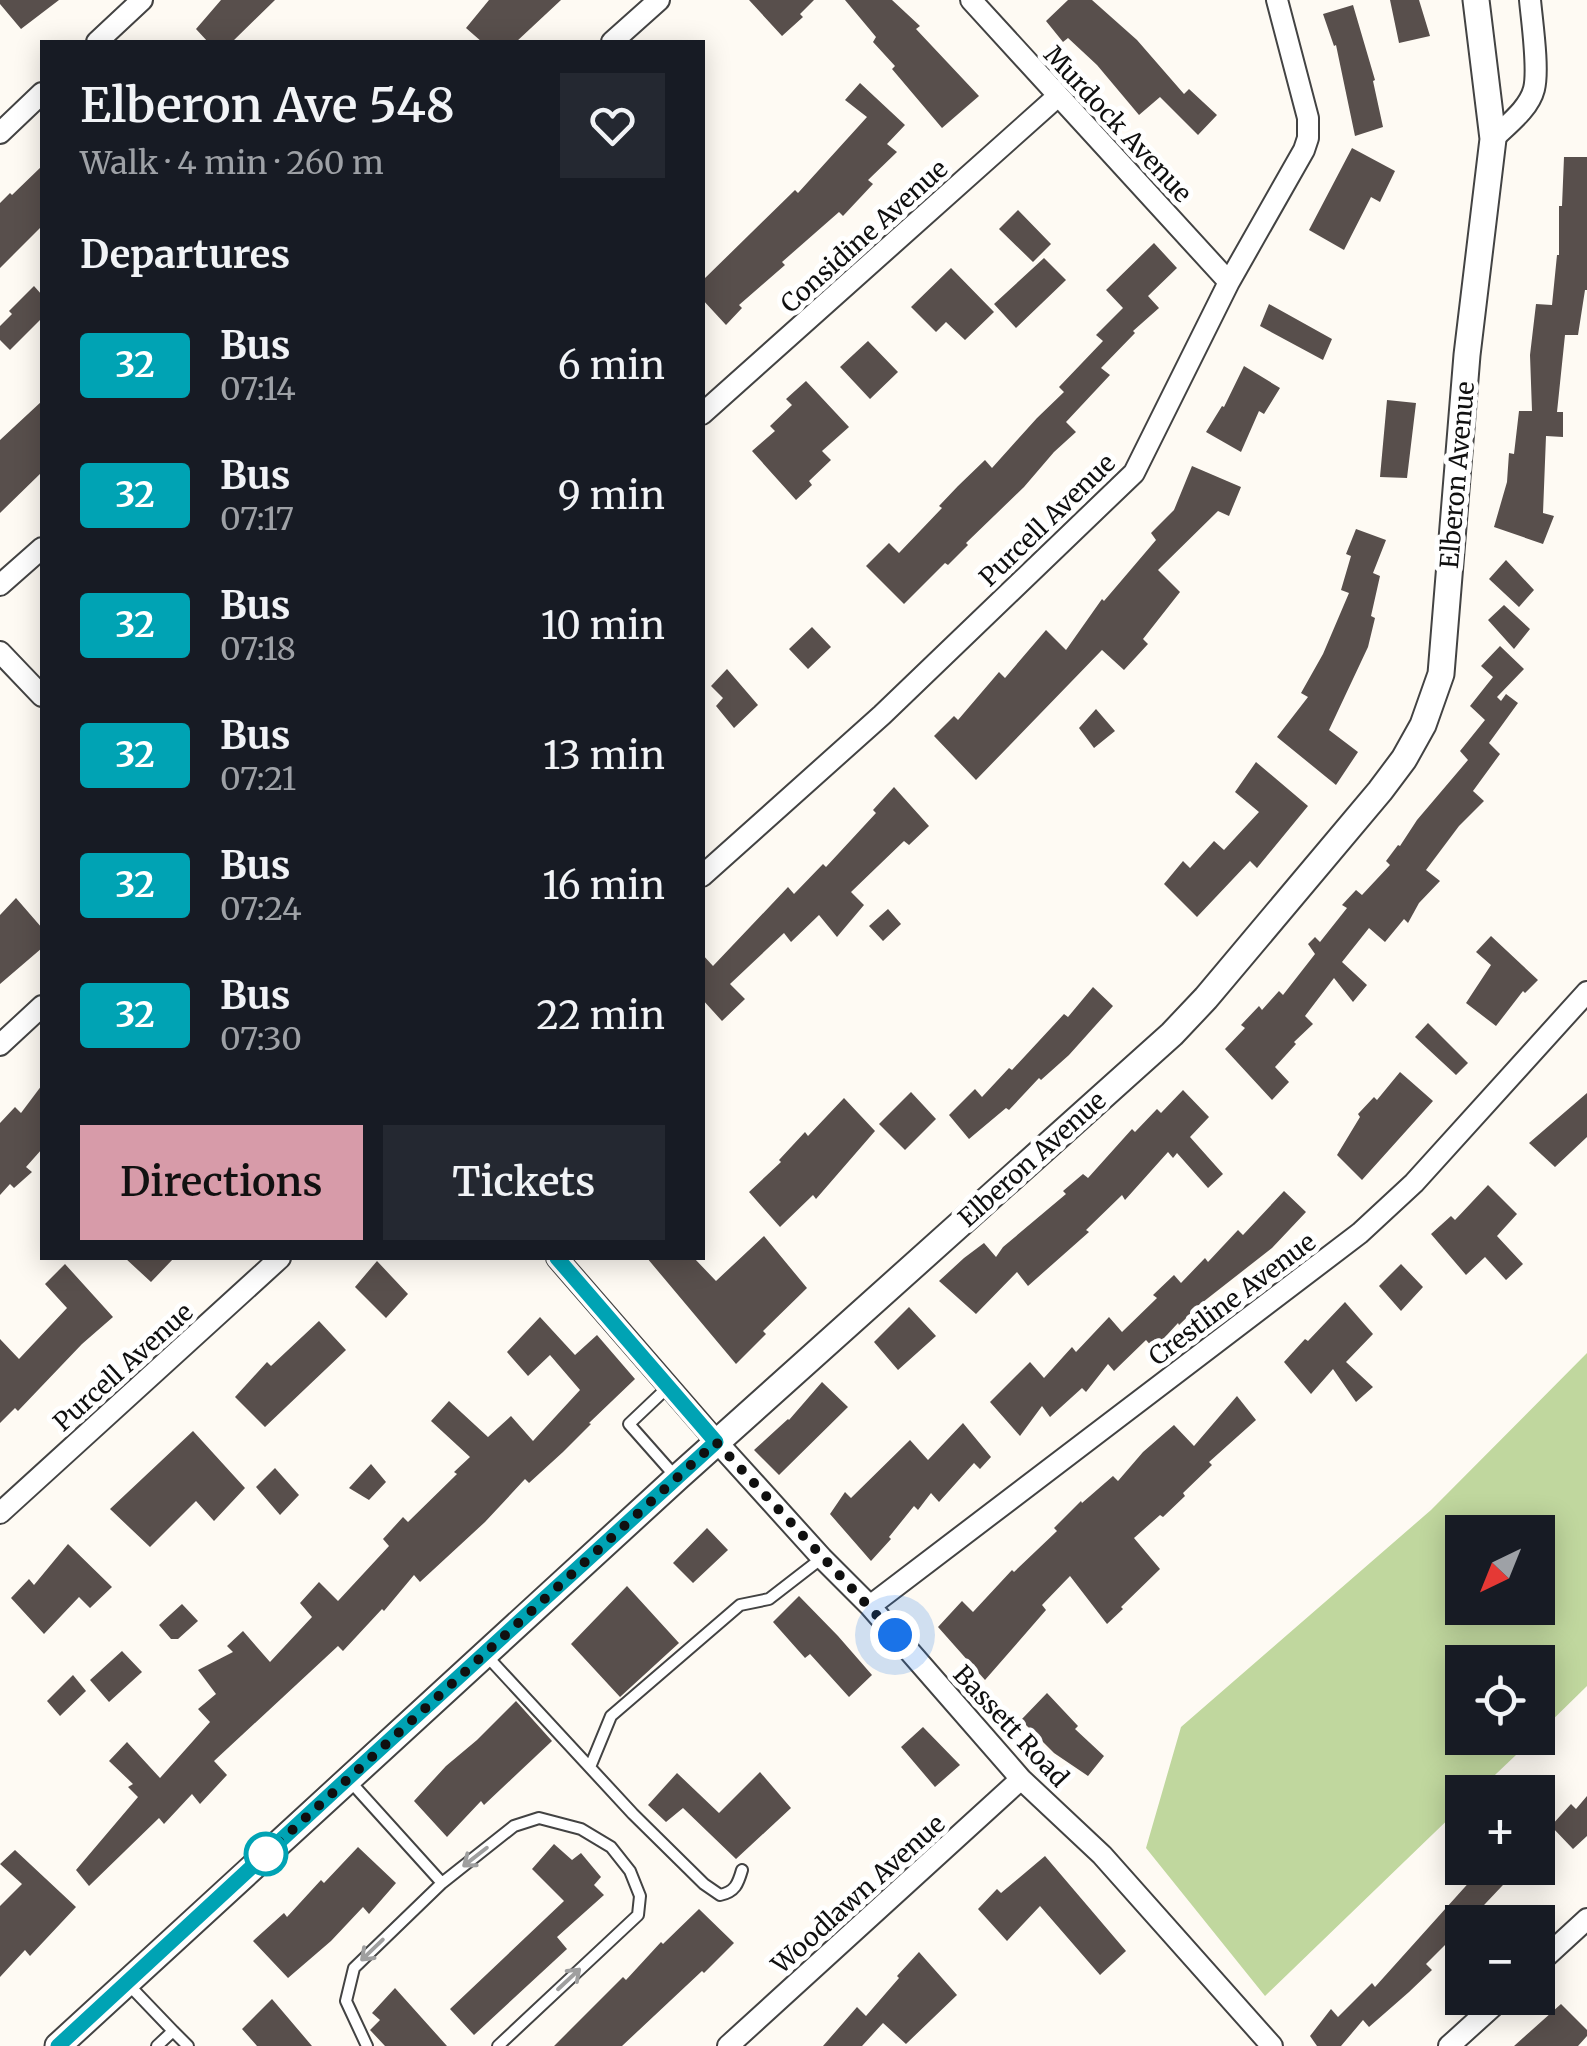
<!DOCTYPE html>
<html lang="en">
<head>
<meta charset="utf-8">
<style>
  :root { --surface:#171b24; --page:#242831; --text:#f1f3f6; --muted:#9ea1a6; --accent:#d79ba9 }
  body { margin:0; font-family:Merriweather,serif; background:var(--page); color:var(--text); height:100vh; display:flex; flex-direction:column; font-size:38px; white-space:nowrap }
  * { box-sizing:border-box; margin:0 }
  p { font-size:32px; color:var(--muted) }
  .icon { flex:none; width:55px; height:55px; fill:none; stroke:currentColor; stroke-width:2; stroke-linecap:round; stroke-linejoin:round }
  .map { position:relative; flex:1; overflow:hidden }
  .panel { position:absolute; left:40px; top:40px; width:665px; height:1220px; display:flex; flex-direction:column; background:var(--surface); border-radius:0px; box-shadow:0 5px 25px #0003 }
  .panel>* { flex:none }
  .badge { padding:0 20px; border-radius:8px; font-size:35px; line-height:65px }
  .needle { width:65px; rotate:223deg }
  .controls { position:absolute; left:1445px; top:1515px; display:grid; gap:20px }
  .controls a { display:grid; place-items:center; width:110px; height:110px; border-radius:0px; background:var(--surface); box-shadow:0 5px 25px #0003; font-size:50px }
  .you { position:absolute; width:50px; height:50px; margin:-25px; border:8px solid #fff; border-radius:50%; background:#1a73e8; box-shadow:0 0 0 15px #1a73e833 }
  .map>.badge { position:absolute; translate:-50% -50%; box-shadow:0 0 0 5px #fff }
  h2 { padding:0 40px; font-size:38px; line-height:90px }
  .round { display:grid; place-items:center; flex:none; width:105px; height:105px; border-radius:0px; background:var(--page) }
  .summary { display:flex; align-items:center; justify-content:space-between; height:170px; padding:0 40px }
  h1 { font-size:48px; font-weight:600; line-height:75px }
  .action { display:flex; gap:20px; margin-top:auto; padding:20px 40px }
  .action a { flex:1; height:115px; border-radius:0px; background:var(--accent); color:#111; font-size:40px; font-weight:600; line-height:115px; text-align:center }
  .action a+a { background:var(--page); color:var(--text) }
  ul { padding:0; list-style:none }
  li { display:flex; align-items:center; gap:30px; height:130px; padding:0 40px }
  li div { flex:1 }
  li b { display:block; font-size:38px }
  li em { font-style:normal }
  li .badge { min-width:110px; font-weight:700; text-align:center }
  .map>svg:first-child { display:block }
  .forest { fill:#c0d79e; fill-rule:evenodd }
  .building { fill:#584f4c }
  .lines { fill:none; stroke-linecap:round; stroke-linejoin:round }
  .service-casing { stroke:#434343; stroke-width:14 }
  .minor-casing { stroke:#434343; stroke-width:24 }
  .tertiary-casing { stroke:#434343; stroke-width:29 }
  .service { stroke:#fff; stroke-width:10 }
  .minor { stroke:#fff; stroke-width:20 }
  .tertiary { stroke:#fff; stroke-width:25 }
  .oneway { stroke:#9f9f9f }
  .line-casing { stroke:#fff; stroke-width:22 }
  .line { stroke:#00a3b4; stroke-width:15 }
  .walk { stroke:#101010; stroke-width:10; stroke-dasharray:0 18 }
  .stop-dot { fill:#fff; stroke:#00a3b4; stroke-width:5 }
  .labels { text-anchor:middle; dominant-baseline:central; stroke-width:10; stroke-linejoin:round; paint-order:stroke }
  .street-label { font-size:25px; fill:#101010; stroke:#fff }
</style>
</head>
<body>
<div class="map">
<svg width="1587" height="2046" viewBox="0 0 1587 2046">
  <rect width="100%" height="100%" fill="#fefaf3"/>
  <!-- forest -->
  <path class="forest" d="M1587,1353V1686L1538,1734V1662H1462V1738H1534L1477,1792H1462V1806L1265,1996L1146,1848L1181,1727L1431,1510ZM1462,1532H1538V1608H1462Z"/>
  <!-- building -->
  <path class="building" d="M0,0H59L21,29L0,4Z
    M221,0H275L232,42H208L196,29Z
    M489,0H561L516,42H482L466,28Z
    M749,0H814L800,14L803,17L782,36Z
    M845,0H892L920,26L916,29L979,96L942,128L892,69L895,66L873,42L876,37Z
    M1068,0H1092L1137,40L1184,94L1189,89L1217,115L1198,135L1160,97L1139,115L1097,65L1068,38L1063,42L1046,21Z
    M1390,0H1419L1430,36L1399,43Z
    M1353,5L1375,80L1373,81L1383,127L1355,136L1336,45L1334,46L1323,14Z
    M860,83L905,125L887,144L897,152L868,180L873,184L843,216L839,212L782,262L785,265L739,305L742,308L726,325L702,299V281L795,190L798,193L867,117L845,100Z
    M1352,148L1395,171L1380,202L1371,197L1344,250L1309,230Z
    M1564,157H1587V290H1585L1578,335H1565L1557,412H1563V437L1546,436L1543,513L1554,516L1543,544L1494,527L1507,482L1509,453L1514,454L1519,411H1532L1530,355L1536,304L1552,305L1557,255H1559V206H1562Z
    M42,166V226L0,268V203L10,193L12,195Z
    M1018,210L1051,244L1033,262L999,229Z
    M1154,243L1177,268L1148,296L1159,308L1133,331L1135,333L1101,368L1110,375L1066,422L1076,432L1054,452L1024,487L966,543L968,545L948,565L945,563L904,604L866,566L889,543L899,553L942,508L939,506L958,486L985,460L992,468L1037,418L1064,392L1059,387L1103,341L1096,335L1123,308L1106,290Z
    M1044,258L1066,280L1016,328L994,304Z
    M951,268L994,312L965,340L946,322L936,332L911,307Z
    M34,286L42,295V318L10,350L0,340V326L12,314L9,311Z
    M1269,304L1332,339L1323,360L1260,326Z
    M868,341L898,372L870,399L840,367Z
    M1244,366L1280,388L1264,414L1259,411L1241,452L1206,432L1222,406L1224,407Z
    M806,381L849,427L822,451L831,460L809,481L812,485L796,500L752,451L775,431L770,426L792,405L786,399Z
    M1387,400L1416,403L1407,478L1380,477Z
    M42,401V472L0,513V440Z
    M1192,466L1241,487L1229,516L1218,511L1158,570L1180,592L1143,639L1148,644L1124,670L1102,650L976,780L934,736L954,716L958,720L999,672L1005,678L1046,630L1066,650L1102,599L1104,601L1156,540L1151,533L1174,510Z
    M1356,529L1386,540L1373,573L1380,576L1371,616L1375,618L1368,647L1329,730L1358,752L1336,785L1277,737L1308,697L1301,693L1323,654L1349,593L1341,590L1351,556L1346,554Z
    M1506,560L1534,590L1519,607L1489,579Z
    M1504,605L1530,629L1514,649L1488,620Z
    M812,627L831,647L808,669L789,649Z
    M1500,646L1524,669L1497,697L1501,701L1506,694L1518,703L1489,743L1500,754L1473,791L1484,801L1459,826L1426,870L1440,881L1419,903L1408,923L1404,919L1385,942L1369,928L1342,962L1367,985L1353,1002L1334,978L1305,1016L1313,1024L1294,1042L1296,1044L1275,1067L1289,1082L1272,1100L1225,1049L1245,1028L1241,1025L1259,1006L1262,1010L1279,991L1283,995L1315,954L1308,944L1315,937L1320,942L1347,908L1342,905L1356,890L1362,895L1390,865L1386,861L1398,845L1400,846L1417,820L1468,760L1460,751L1485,720L1470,706L1493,677L1481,666Z
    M727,669L758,705L734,728L716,706L723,698L711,686Z
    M1096,709L1115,731L1094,748L1079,728Z
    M1256,762L1308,806L1257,868L1250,861L1197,917L1164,884L1183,861L1190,868L1214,841L1224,850L1259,812L1235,792Z
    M894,787L929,826L909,845L904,841L851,892L864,905L837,937L819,915L791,942L784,933L730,984L745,999L722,1021L702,999V954L713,966L788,887L794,894L823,864L826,867L876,813L873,810Z
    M16,898L42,928V948L0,984V915Z
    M888,909L901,924L883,941L869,926Z
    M1491,936L1538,980L1525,993L1523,991L1496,1026L1466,1003L1491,965L1476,952Z
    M1093,987L1113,1006L1069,1055L1041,1080L1039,1078L1009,1110L1006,1108L969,1139L949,1115L975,1089L982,1097L1009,1068L1012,1070L1064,1014L1068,1017Z
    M1428,1023L1468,1063L1456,1075L1415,1037Z
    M1400,1072L1433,1101L1362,1180L1337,1155L1360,1117L1358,1114L1374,1097L1377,1100Z
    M42,1085V1149L26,1167L32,1172L14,1188L10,1184L0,1195V1123L15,1107L21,1113Z
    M1183,1090L1209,1117L1190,1137L1223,1174L1208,1188L1177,1153L1173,1158L1168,1152L1125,1200L1122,1195L1086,1230L1089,1232L1028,1286L1017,1272L976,1314L939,1281L964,1258L984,1243L996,1257L1003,1247L1066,1194L1063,1191L1083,1174L1088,1178L1132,1129L1135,1132L1157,1109L1161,1113Z
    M911,1092L936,1119L905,1150L879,1124Z
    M1587,1093V1137L1555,1167L1529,1143Z
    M844,1098L875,1131L816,1199L813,1195L780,1227L749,1192L781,1162L779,1160L805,1132L808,1136Z
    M1488,1185L1517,1214L1497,1236L1523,1264L1506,1280L1485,1257L1466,1275L1431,1234L1451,1216L1455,1220Z
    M1284,1191L1306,1212L1272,1248L1203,1302L1179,1325L1178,1323L1154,1349L1146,1340L1114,1371L1108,1364L1086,1392L1082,1388L1050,1417L1042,1406L1020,1436L990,1402L1030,1362L1044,1378L1072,1347L1076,1352L1109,1317L1122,1332L1157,1298L1153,1295L1174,1275L1181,1283L1205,1258L1208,1262L1238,1230L1243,1235Z
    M764,1236L807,1288L763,1331L766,1334L736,1364L647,1258H694L716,1281Z
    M125,1258H174L151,1282Z
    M377,1261L408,1294L386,1318L355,1287Z
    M65,1264L113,1317L82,1344L18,1411L15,1408L0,1423V1339L19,1359L67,1308L45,1284Z
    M1401,1264L1423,1287L1401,1311L1379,1286Z
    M1345,1302L1373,1334L1346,1362L1373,1387L1356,1402L1333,1369L1311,1394L1284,1362L1305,1339L1308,1341Z
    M909,1307L936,1336L898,1370L874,1342Z
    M540,1317L575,1355L597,1335L635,1379L589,1423L591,1424L563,1452L529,1483L525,1479L485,1522L420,1582L414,1575L384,1611L382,1609L343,1651L338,1646L214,1761L227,1775L200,1804L192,1794L164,1824L159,1818L89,1886L76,1870L138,1797L128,1787L133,1784L109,1761L127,1742L160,1778L210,1722L198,1709L216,1694L198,1670L233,1652L227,1646L243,1631L270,1662L312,1617L300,1603L319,1582L338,1601L389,1546L383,1539L403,1517L408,1522L457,1474L454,1472L470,1457L431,1421L449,1401L488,1437L511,1416L533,1441L580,1390L550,1355L528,1376L507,1352Z
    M319,1321L346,1350L265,1427L235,1397L267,1362L271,1366Z
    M822,1382L848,1407L779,1475L754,1450L788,1419L789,1420Z
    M1237,1396L1256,1420L1209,1462L1212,1465L1183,1493L1185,1496L1163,1517L1160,1515L1134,1538L1160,1569L1121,1607L1123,1609L1107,1624L1070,1576L1042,1605L1046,1610L985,1680L938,1627L962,1601L973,1612L1012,1570L1014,1572L1057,1531L1054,1528L1081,1501L1082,1503L1113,1476L1118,1481L1143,1452L1174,1425L1194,1446Z
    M963,1423L991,1457L980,1469L974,1463L939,1502L931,1493L918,1510L914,1506L889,1537L891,1539L871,1561L830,1514L845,1492L851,1498L910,1440L928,1460Z
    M193,1431L245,1488L214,1521L196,1501L150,1547L110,1509Z
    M371,1464L386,1482L369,1500L349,1488Z
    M275,1468L299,1495L280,1515L256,1487Z
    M707,1528L728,1550L693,1583L673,1563Z
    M68,1544L112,1587L90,1608L79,1597L44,1634L11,1598L29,1579L34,1585Z
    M627,1586L679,1643L620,1697L571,1644Z
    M799,1596L838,1636L872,1675L849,1697L810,1654L805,1658L773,1622Z
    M182,1604L198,1621L178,1639H171L159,1625Z
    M122,1651L142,1672L109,1702L90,1680Z
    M73,1675L86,1691L60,1716L47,1701Z
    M1047,1693L1078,1726L1075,1729L1104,1756L1088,1776L1054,1753L1021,1720Z
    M516,1701L552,1741L484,1805L481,1801L447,1837L414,1801L446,1766L477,1740Z
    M923,1727L960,1765L935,1787L901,1747Z
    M760,1772L791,1808L736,1859L683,1808L666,1822L648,1805L677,1773L719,1813Z
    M1587,1796V1836L1573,1849L1551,1826L1571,1804L1576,1809Z
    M554,1844L572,1860L581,1853L601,1877L594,1885L604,1895L557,1937L567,1949L474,2035L450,2009L564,1901L532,1869Z
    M358,1847L396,1883L369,1914L363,1907L331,1941L288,1978L253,1941L284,1913L287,1917L321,1880L324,1883Z
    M15,1850L76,1907L30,1956L25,1950L0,1977V1906L22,1884L0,1864Z
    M1045,1856L1126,1951L1100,1975L1040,1906L1007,1941L978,1909L997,1889L1001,1893Z
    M1482,1868H1519L1468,1922H1462V1928L1426,1964L1432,1970L1409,1992L1369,2027L1363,2020L1341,2046H1317L1310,2036L1331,2009L1338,2017L1372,1983L1375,1987Z
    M699,1909L734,1943L704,1973L702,1971L622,2046H554L623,1977L626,1980L661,1942L663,1944Z
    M919,1952L957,1995L906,2044L883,2023L862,2046H823L857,2007L866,2016L899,1978L897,1976Z
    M395,1988L447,2046H385L370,2030L380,2020L372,2013Z
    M272,1999L312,2046H257L242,2029Z
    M1561,2004L1587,2030V2036L1578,2046H1514Z"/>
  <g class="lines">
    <!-- service casing -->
    <g class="service-casing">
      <path id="service" d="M668,1387L629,1424L675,1476
        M485,1654L633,1814L704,1884L720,1895C735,1892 738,1884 742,1870
        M590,1767L611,1716L740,1605L769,1599L822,1558
        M348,1779L442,1883
        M127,1983L173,2031L157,2046
        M173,2031L188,2046
        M367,2046L346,2001L354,1968L442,1883L514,1826L539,1818L581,1829L611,1847L630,1871L640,1896L638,1915L498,2046"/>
    </g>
    <!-- minor casing -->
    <g class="minor-casing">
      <path id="minor" d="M971,0L1229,282
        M97,42L142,0
        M612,42L659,0
        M0,133L42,93
        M1493,139C1507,125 1529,109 1534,89C1539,69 1532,22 1530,0
        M702,414L1058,96
        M0,585L42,548
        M0,652L42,696
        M702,876L882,715L1134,473L1229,282L1304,150L1308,138V118L1277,0
        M0,1045L42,1006
        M557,1258L717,1442L822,1558L870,1606L1021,1779L1102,1855L1272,2046
        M0,1513L280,1258
        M870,1606L1360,1233L1414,1183L1587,992
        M1538,1964L1587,1919
        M728,2046L1021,1779
        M1449,2046L1502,1998"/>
    </g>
    <!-- tertiary casing -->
    <g class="tertiary-casing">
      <path id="tertiary" d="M58,2046L677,1478L1172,1034L1206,998L1380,791L1404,759L1423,725L1441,674L1467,355L1493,139L1476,0"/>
    </g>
    <!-- service -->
    <use href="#service" class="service"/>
    <!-- minor -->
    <use href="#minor" class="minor"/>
    <!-- tertiary -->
    <use href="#tertiary" class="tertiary"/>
  </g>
  <!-- one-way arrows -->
  <defs><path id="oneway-shaft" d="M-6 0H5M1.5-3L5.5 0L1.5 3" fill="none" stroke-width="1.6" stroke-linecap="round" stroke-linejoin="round" transform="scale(2.5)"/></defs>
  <g class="oneway">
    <use href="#oneway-shaft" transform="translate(475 1857) rotate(142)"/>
    <use href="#oneway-shaft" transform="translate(372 1950) rotate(136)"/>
    <use href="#oneway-shaft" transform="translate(569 1979) rotate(-43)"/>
  </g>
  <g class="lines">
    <!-- line casing -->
    <g class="line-casing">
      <path id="line" d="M58,2046L347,1779L716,1442L557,1258"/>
    </g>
    <!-- line -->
    <use href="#line" class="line"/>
    <!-- walk -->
    <path class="walk" d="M266,1854L716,1442L895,1635"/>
  </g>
  <!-- markers -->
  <circle class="stop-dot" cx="266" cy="1854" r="20"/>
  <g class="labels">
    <!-- street labels -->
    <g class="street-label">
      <text transform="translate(1118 124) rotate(47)">Murdock Avenue</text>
      <text transform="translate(864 236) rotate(-42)">Considine Avenue</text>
      <text transform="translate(1457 475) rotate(-85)">Elberon Avenue</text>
      <text transform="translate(1047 520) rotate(-44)">Purcell Avenue</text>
      <text transform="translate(1032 1159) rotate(-42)">Elberon Avenue</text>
      <text transform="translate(1232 1299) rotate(-37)">Crestline Avenue</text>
      <text transform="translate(123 1367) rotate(-42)">Purcell Avenue</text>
      <text transform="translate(1011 1726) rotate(47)">Bassett Road</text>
      <text transform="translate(858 1894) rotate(-42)">Woodlawn Avenue</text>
    </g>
  </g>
</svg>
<div class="controls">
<a><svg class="needle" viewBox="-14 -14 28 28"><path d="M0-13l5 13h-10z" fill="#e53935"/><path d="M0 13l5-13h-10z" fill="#9ea1a6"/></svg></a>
<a><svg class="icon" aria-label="locate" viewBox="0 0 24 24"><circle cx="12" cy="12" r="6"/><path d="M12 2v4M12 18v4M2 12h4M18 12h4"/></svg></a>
<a>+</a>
<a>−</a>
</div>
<div class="you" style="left:895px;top:1635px"></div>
<section class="panel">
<div class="summary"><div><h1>Elberon Ave 548</h1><p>Walk · 4 min · 260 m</p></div><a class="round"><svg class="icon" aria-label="heart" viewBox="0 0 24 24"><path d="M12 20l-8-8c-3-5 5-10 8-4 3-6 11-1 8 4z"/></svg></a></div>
<h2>Departures</h2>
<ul>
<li><span class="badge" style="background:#00a3b4;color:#fff">32</span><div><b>Bus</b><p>07:14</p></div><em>6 min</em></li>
<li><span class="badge" style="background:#00a3b4;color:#fff">32</span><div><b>Bus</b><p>07:17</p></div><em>9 min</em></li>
<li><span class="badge" style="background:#00a3b4;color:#fff">32</span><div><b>Bus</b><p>07:18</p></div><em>10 min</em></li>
<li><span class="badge" style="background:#00a3b4;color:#fff">32</span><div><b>Bus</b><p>07:21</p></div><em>13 min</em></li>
<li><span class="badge" style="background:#00a3b4;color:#fff">32</span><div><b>Bus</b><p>07:24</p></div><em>16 min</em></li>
<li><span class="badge" style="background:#00a3b4;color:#fff">32</span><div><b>Bus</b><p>07:30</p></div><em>22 min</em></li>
</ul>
<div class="action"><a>Directions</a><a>Tickets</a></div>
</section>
</div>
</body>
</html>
